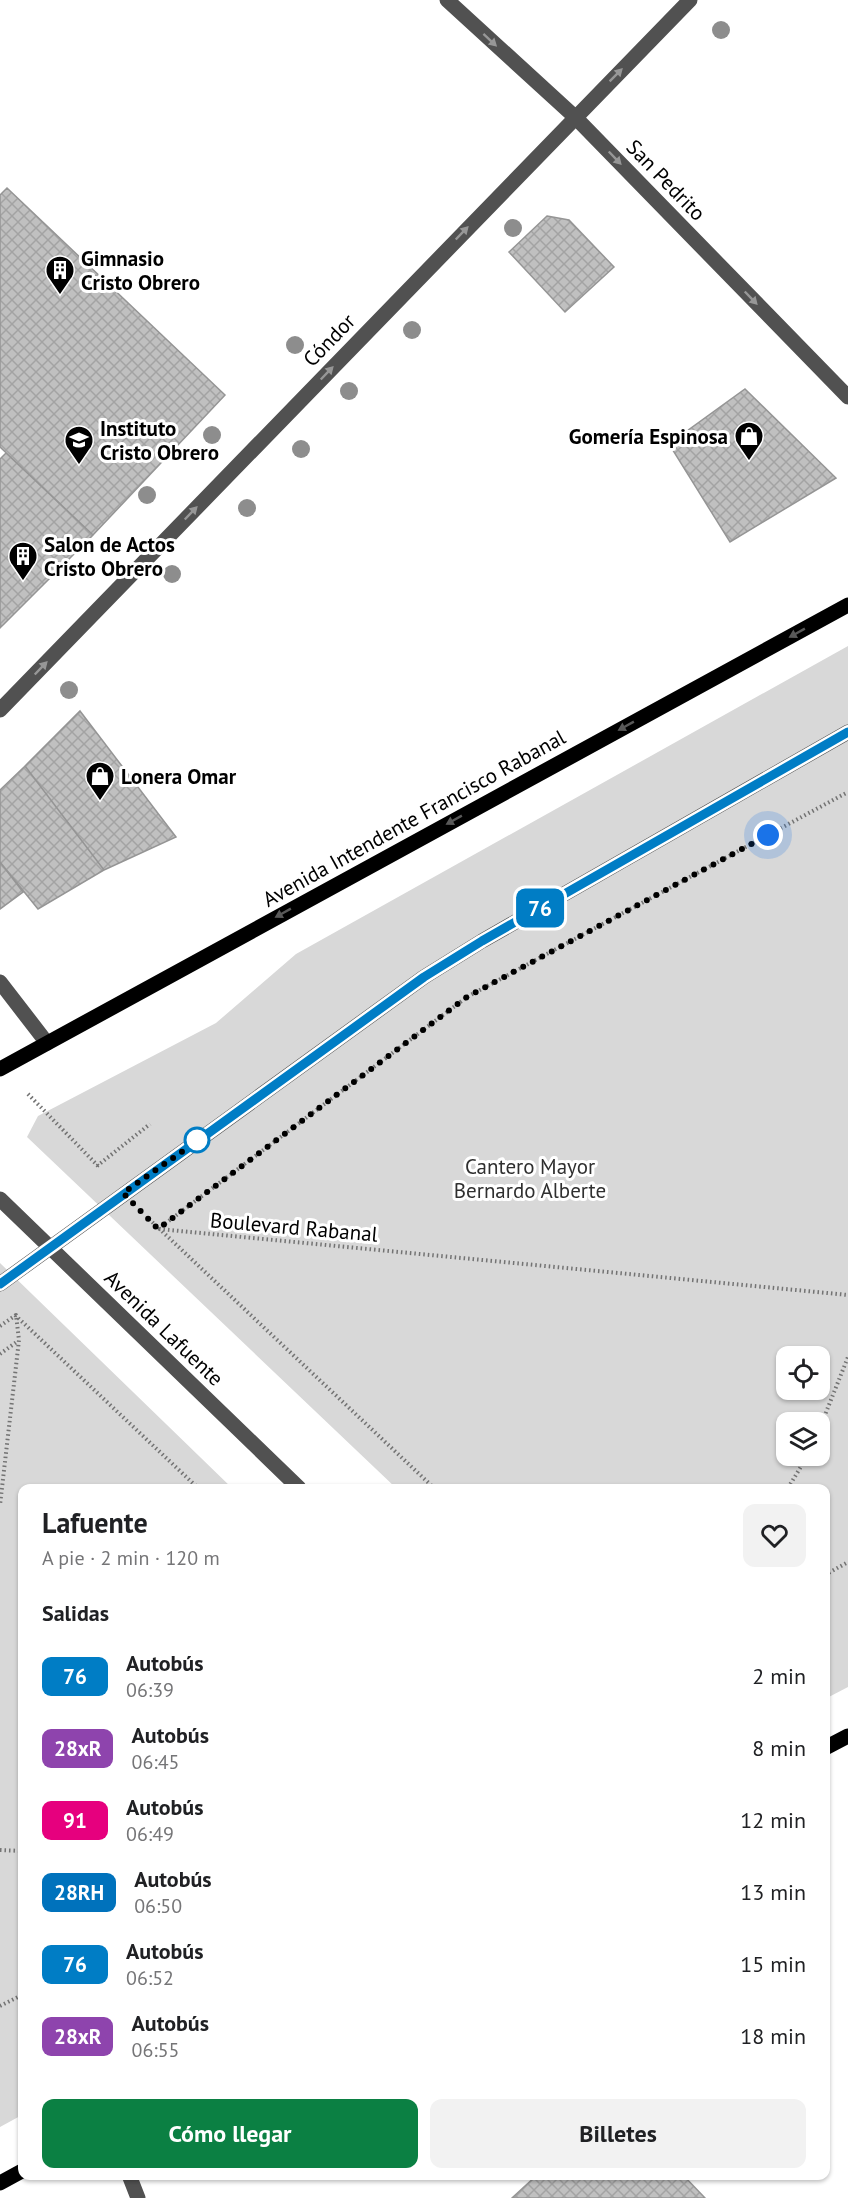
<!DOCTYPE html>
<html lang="es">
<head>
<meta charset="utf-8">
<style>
  :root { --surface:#fff; --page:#f2f2f2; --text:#202124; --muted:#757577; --accent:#0b8043 }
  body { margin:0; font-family:"PT Sans",sans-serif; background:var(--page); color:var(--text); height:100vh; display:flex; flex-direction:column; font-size:22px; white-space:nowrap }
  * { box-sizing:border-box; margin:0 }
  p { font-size:20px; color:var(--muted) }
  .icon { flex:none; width:33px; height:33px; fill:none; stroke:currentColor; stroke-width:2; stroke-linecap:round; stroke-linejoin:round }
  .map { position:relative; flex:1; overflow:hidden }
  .drawer { position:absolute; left:18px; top:1484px; width:812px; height:696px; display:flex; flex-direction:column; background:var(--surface); border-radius:12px; box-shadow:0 2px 4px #0004 }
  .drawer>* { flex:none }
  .badge { padding:0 12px; border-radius:9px; font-size:21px; line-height:39px }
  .tools { position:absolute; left:776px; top:1346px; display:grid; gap:12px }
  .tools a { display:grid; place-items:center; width:54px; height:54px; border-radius:12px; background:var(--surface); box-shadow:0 2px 4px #0004; font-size:30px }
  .you { position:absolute; width:30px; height:30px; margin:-15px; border:4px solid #fff; border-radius:50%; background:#1a73e8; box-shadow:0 0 0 9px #1a73e833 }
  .map>.badge { position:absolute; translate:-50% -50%; box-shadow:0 0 0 3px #fff }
  h2 { padding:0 24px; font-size:22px; line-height:54px }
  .round { display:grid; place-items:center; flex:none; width:63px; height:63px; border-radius:12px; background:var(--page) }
  .head { display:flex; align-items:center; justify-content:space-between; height:102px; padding:0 24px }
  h1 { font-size:28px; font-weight:700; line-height:45px }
  .button { display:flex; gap:12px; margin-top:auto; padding:12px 24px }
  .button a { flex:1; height:69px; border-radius:12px; background:var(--accent); color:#fff; font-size:24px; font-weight:700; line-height:69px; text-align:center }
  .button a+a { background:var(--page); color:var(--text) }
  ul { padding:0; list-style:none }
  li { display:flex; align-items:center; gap:18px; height:72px; padding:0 24px }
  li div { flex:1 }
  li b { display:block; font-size:22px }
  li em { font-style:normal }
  li .badge { min-width:66px; font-weight:700; text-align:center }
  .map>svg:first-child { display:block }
  .park { fill:#d8d8d8; fill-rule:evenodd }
  .building { fill:url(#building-cross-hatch); stroke:#959595; stroke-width:1.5 }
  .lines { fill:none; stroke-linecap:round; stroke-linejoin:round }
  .path { stroke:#737373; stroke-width:4; stroke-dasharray:1.5 3; stroke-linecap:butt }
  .minor { stroke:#515151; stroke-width:15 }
  .major { stroke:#000; stroke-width:15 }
  .tree { fill:#8d8d8d }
  .oneway { fill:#979797 }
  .oneway2 { fill:#595959 }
  .line-casing { stroke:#fff; stroke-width:14 }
  .line { stroke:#007dc5; stroke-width:9 }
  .walk { stroke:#000; stroke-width:6; stroke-dasharray:0 10.8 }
  .stop-dot { fill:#fff; stroke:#007dc5; stroke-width:3 }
  .labels { text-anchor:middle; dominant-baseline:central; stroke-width:6; stroke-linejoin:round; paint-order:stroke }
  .street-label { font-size:21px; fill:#000; stroke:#fff }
  .poi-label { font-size:21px; font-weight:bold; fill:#000; stroke:#fff; text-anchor:start }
  .park-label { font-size:21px; fill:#2f2f2f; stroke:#fff }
</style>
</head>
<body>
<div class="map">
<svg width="848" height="2198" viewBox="0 0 848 2198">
  <defs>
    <pattern id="building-cross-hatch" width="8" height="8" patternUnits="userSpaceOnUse" patternTransform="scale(1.5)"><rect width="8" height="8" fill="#c0c0c0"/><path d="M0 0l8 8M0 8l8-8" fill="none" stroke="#a3a3a3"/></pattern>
  </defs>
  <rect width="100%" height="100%" fill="#fff"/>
  <!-- park -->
  <path class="park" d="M848,646V1687L825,1699V1488H396L27,1137L38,1116L216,1023L296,954ZM786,1356H819V1389H786ZM786,1422H819V1455H786Z
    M0,1263L232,1488H22V2115L0,2127Z"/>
  <!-- building -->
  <path class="building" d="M7,188L225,395L93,535L0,447V195Z
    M547,216L569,220L614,267L565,312L509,252Z
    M745,389L836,478L730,542L669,444Z
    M6,453L93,535L0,628V459Z
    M80,711L176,837L104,870L25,766Z
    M25,766L104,870L38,909L0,862V790Z
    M0,862L23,892L0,909Z
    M537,2175H683L705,2198H512Z"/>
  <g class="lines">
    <!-- path -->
    <path class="path" d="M28,1094L100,1168
      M97,1166L150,1124
      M149,1219L434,1488
      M158,1229L467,997L848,792
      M159,1229L848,1295
      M15,1315L198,1488
      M0,1326L16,1315L19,1340L0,1505
      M0,1354L18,1341
      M819,1430L848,1357
      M788,1488L808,1455
      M825,1575L848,1562
      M0,1850L22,1851
      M0,2006L22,1995"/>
    <!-- minor -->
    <path class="minor" d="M447,0L575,117L848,397
      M0,710L690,0
      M0,982L47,1043
      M0,1199L299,1488
      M0,1284L424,977L482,941L848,732
      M129,2175L138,2198"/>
    <!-- major -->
    <path class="major" d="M0,1069L848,605
      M825,1748L848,1736
      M0,2183L22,2171"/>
  </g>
  <!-- trees -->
  <g class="tree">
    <circle cx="721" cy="30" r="9"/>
    <circle cx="513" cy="228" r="9"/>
    <circle cx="412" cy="330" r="9"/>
    <circle cx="295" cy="345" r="9"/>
    <circle cx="349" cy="391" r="9"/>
    <circle cx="212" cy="435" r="9"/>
    <circle cx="301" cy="449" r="9"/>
    <circle cx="147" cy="495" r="9"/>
    <circle cx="247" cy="508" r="9"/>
    <circle cx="172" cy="574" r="9"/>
    <circle cx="69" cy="690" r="9"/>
  </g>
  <!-- one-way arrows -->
  <defs><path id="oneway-solid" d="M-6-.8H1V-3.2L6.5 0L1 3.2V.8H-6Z" transform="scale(1.5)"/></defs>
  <g class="oneway">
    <use href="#oneway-solid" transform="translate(490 40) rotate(43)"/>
    <use href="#oneway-solid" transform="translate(616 75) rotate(-45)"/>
    <use href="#oneway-solid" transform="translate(615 158) rotate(46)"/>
    <use href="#oneway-solid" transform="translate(462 233) rotate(-46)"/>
    <use href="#oneway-solid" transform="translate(751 298) rotate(46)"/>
    <use href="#oneway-solid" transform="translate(327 373) rotate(-46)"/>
    <use href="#oneway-solid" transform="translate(191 513) rotate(-46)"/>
    <use href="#oneway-solid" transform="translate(41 668) rotate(-46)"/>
  </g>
  <g class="oneway2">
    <use href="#oneway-solid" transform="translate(797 633) rotate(151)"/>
    <use href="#oneway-solid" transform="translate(626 726) rotate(151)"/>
    <use href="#oneway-solid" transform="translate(454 820) rotate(151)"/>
    <use href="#oneway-solid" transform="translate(283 913) rotate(151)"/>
  </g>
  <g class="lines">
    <!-- line casing -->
    <g class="line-casing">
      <path id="line" d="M0,1284L424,977L482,941L848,732"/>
    </g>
    <!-- line -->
    <use href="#line" class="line"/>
    <!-- walk -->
    <path class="walk" d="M197,1140L203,1137L123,1193L158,1229L467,997L768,835"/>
  </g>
  <!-- icons -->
  <defs>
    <g id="building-pin" transform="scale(1.5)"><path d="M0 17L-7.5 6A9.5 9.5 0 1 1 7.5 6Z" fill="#000" stroke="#fff"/><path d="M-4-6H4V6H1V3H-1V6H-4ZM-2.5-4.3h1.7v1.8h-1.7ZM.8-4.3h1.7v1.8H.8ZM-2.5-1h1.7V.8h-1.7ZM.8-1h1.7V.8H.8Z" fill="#fff"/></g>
    <g id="shop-pin" transform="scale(1.5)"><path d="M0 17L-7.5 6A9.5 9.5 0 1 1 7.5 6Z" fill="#000" stroke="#fff"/><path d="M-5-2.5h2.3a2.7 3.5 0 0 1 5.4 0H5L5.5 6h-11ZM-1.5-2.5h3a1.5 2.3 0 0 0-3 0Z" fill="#fff"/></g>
    <g id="school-pin" transform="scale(1.5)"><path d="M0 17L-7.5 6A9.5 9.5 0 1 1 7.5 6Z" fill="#000" stroke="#fff"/><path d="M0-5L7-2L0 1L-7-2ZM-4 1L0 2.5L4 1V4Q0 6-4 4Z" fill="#fff"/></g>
  </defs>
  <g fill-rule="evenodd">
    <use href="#building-pin" x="60" y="270"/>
    <use href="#shop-pin" x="749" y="436"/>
    <use href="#school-pin" x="79" y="440"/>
    <use href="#building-pin" x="23" y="556"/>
    <use href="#shop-pin" x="100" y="776"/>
  </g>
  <!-- markers -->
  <circle class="stop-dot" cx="197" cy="1140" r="12"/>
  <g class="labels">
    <!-- street labels -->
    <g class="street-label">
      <text transform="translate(666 180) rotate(46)">San Pedrito</text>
      <text transform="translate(329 340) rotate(-46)">Cóndor</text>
      <text transform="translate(414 818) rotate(-29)">Avenida Intendente Francisco Rabanal</text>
      <text transform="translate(294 1227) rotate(5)">Boulevard Rabanal</text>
      <text transform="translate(164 1328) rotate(44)">Avenida Lafuente</text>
    </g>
    <!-- poi labels -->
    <g class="poi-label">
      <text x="81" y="258">Gimnasio<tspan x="81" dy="24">Cristo Obrero</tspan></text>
      <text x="100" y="428">Instituto<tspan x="100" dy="24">Cristo Obrero</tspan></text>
      <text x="728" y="436" text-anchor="end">Gomería Espinosa</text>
      <text x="44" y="544">Salon de Actos<tspan x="44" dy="24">Cristo Obrero</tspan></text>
      <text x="121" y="776">Lonera Omar</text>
    </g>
    <!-- park labels -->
    <g class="park-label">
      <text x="530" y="1166">Cantero Mayor<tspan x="530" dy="24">Bernardo Alberte</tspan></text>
    </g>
  </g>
</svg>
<div class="tools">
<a><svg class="icon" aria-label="locate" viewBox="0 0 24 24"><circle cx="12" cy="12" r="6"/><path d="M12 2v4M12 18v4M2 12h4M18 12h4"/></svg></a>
<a><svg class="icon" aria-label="layers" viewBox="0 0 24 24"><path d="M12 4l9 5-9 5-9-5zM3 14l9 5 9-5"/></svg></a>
</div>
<div class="you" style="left:768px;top:835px"></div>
<b class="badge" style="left:540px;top:908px;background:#007dc5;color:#fff">76</b>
<section class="drawer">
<div class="head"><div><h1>Lafuente</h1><p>A pie · 2 min · 120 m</p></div><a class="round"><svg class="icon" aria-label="heart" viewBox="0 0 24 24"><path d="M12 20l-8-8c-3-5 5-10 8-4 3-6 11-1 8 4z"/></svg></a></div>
<h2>Salidas</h2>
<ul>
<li><span class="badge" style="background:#007dc5;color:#fff">76</span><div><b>Autobús</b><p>06:39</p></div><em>2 min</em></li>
<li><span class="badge" style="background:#8e44ad;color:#fff">28xR</span><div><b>Autobús</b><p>06:45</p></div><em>8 min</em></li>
<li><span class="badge" style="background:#e6007e;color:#fff">91</span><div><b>Autobús</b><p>06:49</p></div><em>12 min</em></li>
<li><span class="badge" style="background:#0072bc;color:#fff">28RH</span><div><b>Autobús</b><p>06:50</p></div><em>13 min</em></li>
<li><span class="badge" style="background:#007dc5;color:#fff">76</span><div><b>Autobús</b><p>06:52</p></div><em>15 min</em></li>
<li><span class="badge" style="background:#8e44ad;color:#fff">28xR</span><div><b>Autobús</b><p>06:55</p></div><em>18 min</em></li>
</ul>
<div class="button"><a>Cómo llegar</a><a>Billetes</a></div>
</section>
</div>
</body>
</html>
